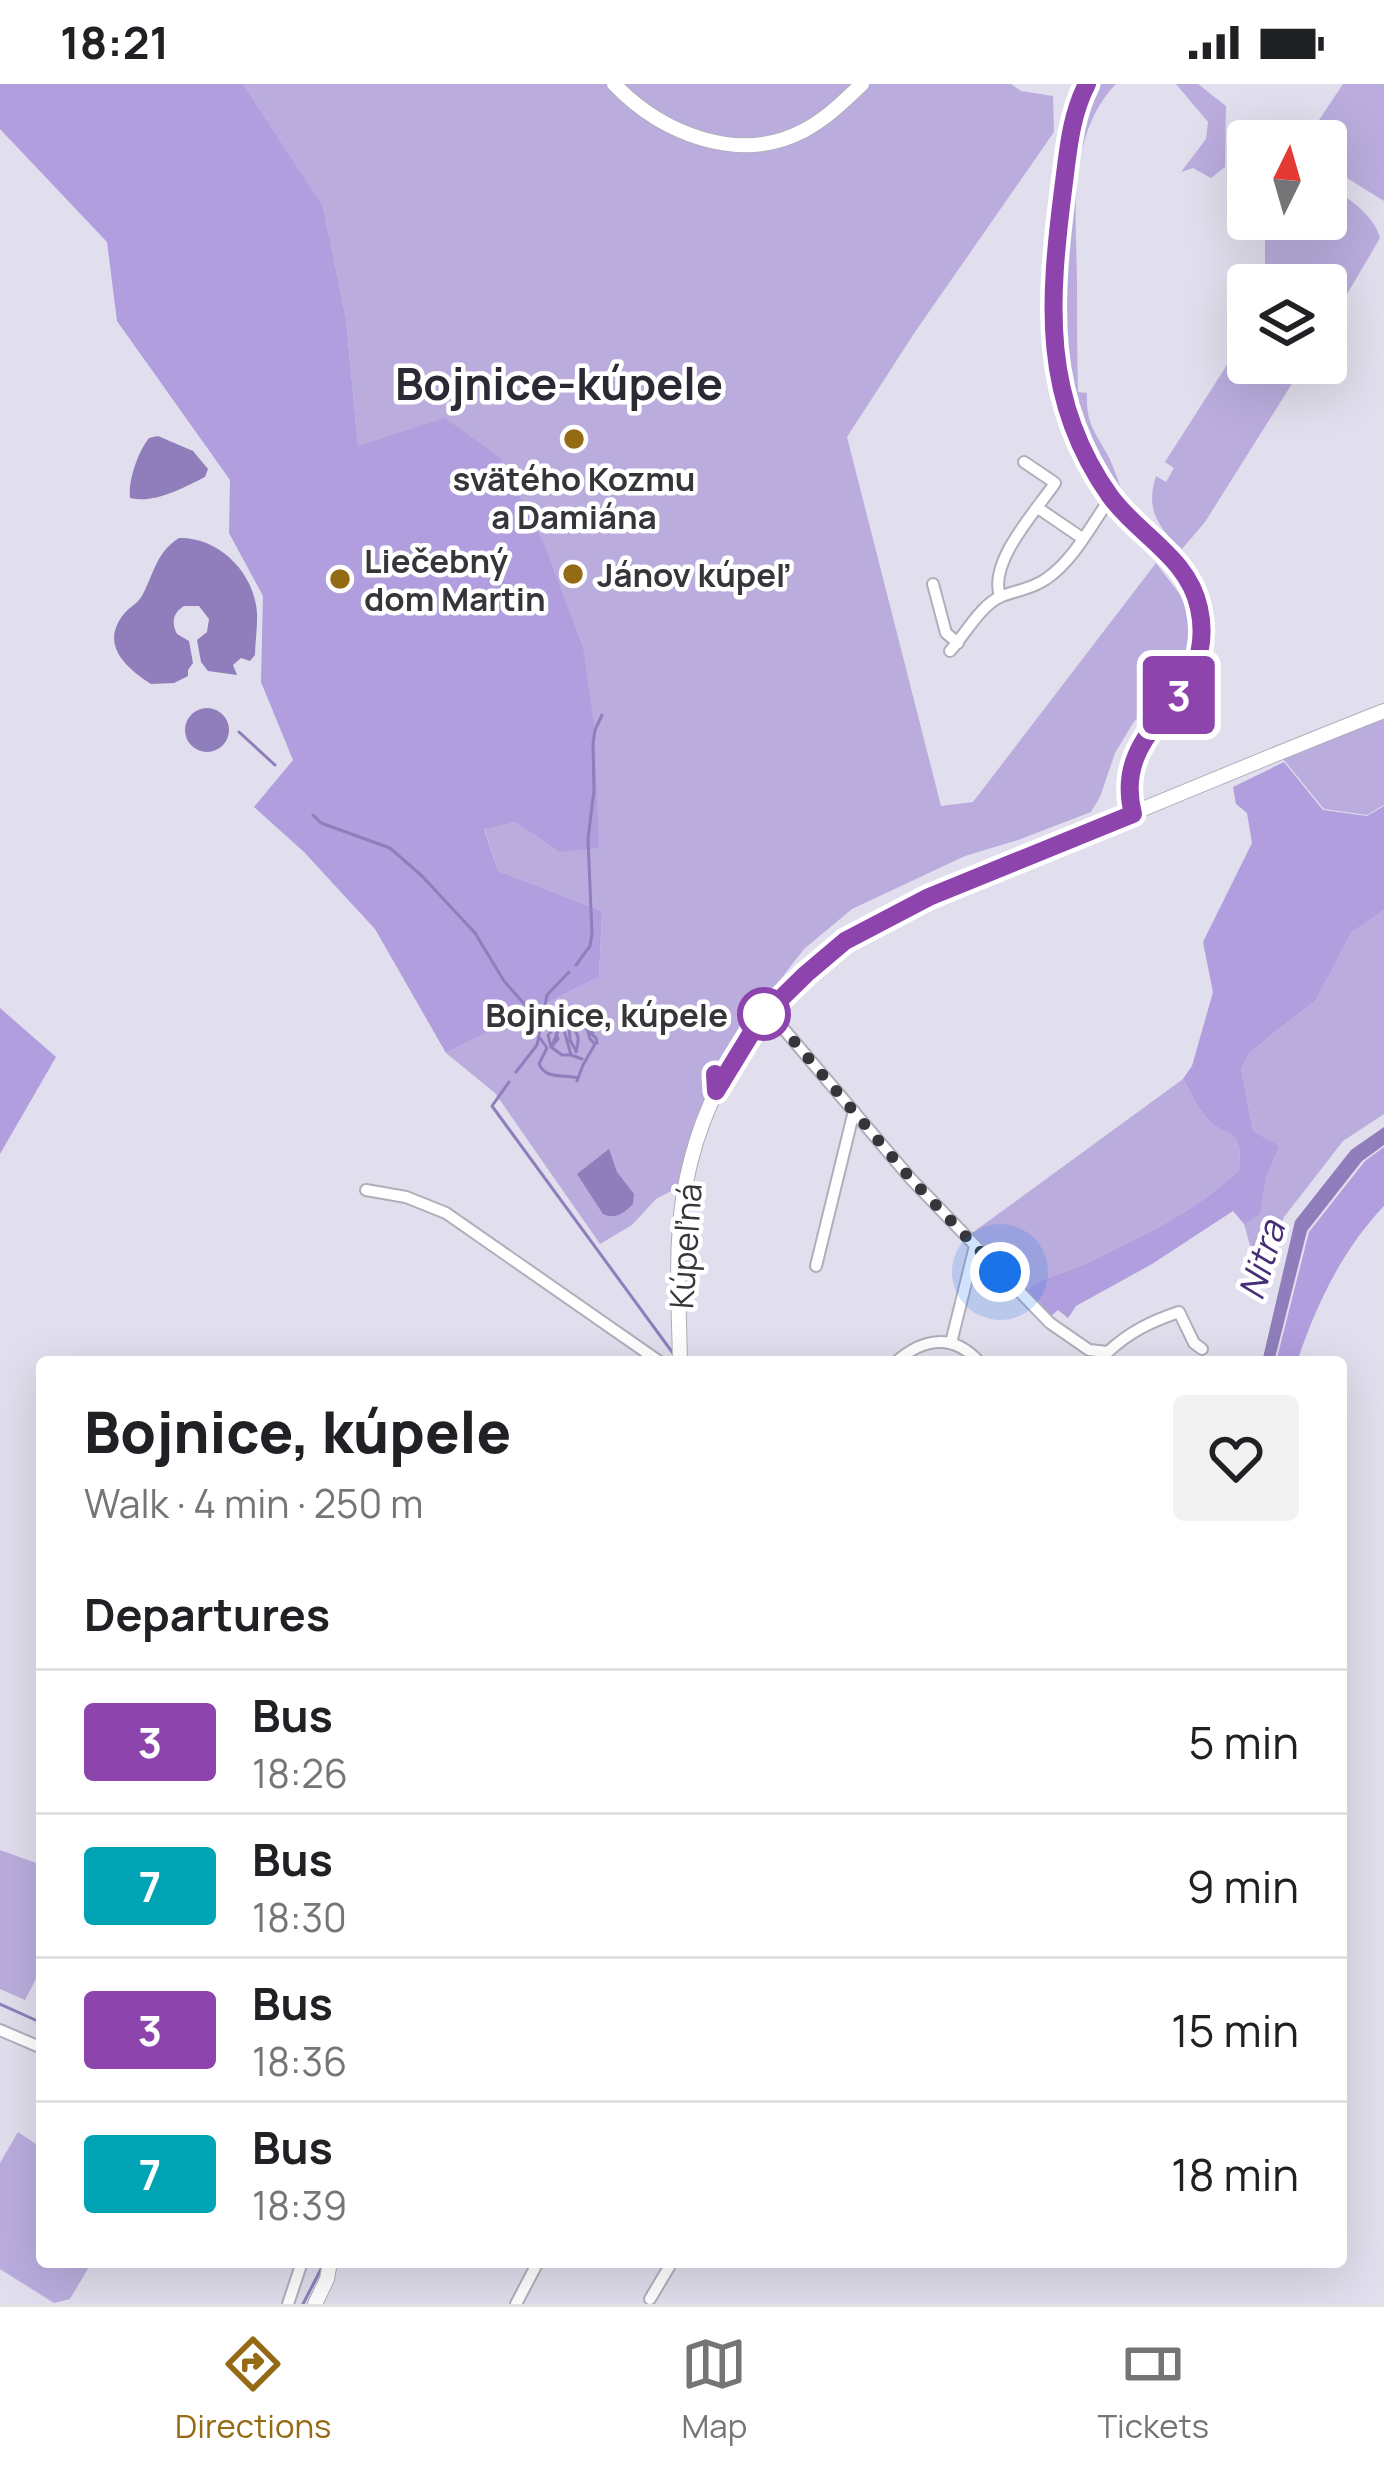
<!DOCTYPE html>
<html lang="en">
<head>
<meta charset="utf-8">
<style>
  :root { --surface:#fff; --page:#f2f2f2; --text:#202124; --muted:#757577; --line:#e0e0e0; --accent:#946a15 }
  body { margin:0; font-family:Manrope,sans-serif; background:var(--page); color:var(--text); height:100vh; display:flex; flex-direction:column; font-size:45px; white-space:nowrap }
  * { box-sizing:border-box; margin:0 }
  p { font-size:39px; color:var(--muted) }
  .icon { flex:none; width:66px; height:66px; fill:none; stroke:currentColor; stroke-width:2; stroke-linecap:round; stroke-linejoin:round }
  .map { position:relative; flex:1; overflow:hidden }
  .panel { position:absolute; left:36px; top:1272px; width:1311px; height:912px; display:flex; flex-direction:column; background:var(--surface); border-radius:12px; box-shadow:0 12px 48px #0002 }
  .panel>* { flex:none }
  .badge { padding:0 24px; border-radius:9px; font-size:42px; line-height:78px }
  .needle { width:78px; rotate:5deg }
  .controls { position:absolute; left:1227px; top:36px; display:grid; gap:24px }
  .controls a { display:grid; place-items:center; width:120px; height:120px; border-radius:12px; background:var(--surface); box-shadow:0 12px 48px #0002; font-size:60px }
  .you { position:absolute; width:60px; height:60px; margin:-30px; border:9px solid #fff; border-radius:50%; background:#1a73e8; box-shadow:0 0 0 18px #1a73e833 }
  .map>.badge { position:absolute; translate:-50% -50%; box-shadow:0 0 0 6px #fff }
  h2 { padding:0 48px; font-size:45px; line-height:108px }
  .round { display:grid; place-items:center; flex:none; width:126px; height:126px; border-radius:12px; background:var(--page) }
  .headline { display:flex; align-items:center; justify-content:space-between; height:204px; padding:0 48px }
  h1 { font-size:57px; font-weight:800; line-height:90px }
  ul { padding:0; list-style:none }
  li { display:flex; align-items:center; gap:36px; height:144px; padding:0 48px; border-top:3px solid var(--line) }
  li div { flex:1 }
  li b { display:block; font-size:45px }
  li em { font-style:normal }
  li .badge { min-width:132px; font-weight:700; text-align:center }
  .status { display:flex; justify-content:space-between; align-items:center; height:84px; padding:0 60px; background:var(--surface); direction:ltr }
  .status svg { height:33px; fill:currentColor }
  .tab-bar { display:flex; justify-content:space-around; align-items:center; height:168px; border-top:3px solid var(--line); background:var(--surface); font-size:33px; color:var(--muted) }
  .tab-bar a { display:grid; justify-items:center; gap:6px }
  .tab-bar .selected { color:var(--accent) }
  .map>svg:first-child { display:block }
  .green { fill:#baadde }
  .forest { fill:#b09ede }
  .water { fill:#8f7ebb }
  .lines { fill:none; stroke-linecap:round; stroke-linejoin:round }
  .stream { stroke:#8f7ebb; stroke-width:3 }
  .street-casing { stroke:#b1aebc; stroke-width:14 }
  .secondary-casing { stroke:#b1aebc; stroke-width:16 }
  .street { stroke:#fff; stroke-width:10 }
  .secondary { stroke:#fff; stroke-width:14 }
  .line-casing { stroke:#fff; stroke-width:27 }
  .line { stroke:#8e44ad; stroke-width:18 }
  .walk { stroke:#36353a; stroke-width:12; stroke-dasharray:0 21.6 }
  .poi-dot { fill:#946a15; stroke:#fff; stroke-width:4.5 }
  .stop-dot { fill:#fff; stroke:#8e44ad; stroke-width:6 }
  .labels { text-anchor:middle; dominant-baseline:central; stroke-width:9; stroke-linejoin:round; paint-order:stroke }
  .poi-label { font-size:33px; font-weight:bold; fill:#36353a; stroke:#fff; text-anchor:start }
  .stop-label { font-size:33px; font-weight:bold; fill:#36353a; stroke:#fff; text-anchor:end }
  .street-label { font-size:33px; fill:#36353a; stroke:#fff }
  .water-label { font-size:36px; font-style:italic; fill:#472c77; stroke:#fff }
  .district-label { font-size:45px; font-weight:bold; fill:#2c2934; stroke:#fff }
</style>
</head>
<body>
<div class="status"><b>18:21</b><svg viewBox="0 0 49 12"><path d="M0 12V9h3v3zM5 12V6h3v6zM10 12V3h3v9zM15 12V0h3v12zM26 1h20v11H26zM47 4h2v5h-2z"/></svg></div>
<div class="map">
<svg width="1384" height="2220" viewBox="0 0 1384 2220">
  <rect width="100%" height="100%" fill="#e1deed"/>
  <!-- green -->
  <path class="green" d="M243,0H1011L1021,7L1053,12L1054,48L915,248L847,353L941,722L973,718L1156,479L1185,517L1190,557L1176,592L1133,639L1115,669L1100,713L1091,728L1018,756L965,772L852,825L804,865L739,949L697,1037L677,1104L656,1115L632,1141L600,1160L495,1009L446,969L599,893L602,827L498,787L484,744L515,738L559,768L444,335L358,363L346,235L323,122Z
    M1094,0H1116C1067,50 1076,132 1077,196C1077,234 1077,271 1078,308L1087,309C1086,338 1093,345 1106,368C1113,380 1117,394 1122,407L1120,411C1106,398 1098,382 1089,365C1050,284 1057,214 1067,127C1072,83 1075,41 1094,0Z
    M1176,0H1198L1226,22L1225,83L1211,94L1193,84L1181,88L1206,55L1208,38Z
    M1343,0H1384V117L1326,81V57H1305Z
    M1326,99C1347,115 1373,128 1380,154L1326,246V201H1265V135H1326Z
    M1248,248V279H1305L1205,438L1182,465C1158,444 1145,425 1156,392L1166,398L1174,384L1165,378Z
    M1384,634V721L1367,731L1324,725L1283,675Z
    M1384,826V1030L1343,1057L1284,1133L1265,1192L1253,1190L1250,1161L1244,1140L1278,1062L1253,1047L1241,984L1250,968L1316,916L1351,849Z
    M1183,995C1190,1007 1196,1021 1204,1031C1225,1058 1244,1039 1239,1086C1197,1127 1138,1154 1085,1180C1062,1191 1046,1190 1026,1207L972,1149Z
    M0,1766L42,1781V1883L25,1916L0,1905Z
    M18,2048L42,2064V2178H92L70,2215L54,2219L0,2185V2079Z"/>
  <!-- forest -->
  <path class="forest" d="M0,0H243L323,122L346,235L358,362L445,334L499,373L544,460L583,564L594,640L599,764L559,768L515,738L484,745L498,787L602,827L599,893L446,969L375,845L304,768L254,723L293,676L261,598L263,512L229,449L230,396L117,237L107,158L0,45Z
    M1284,678L1323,726L1367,732L1384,722V826L1351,849L1316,916L1250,968L1241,984L1253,1047L1279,1062L1266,1093L1260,1130L1244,1140L1233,1127L1152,1180L1076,1222L1068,1234L1058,1226L1050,1233L1026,1207C1046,1190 1062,1191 1085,1180C1138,1154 1197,1127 1239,1086C1244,1039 1225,1058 1204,1031C1196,1021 1190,1007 1183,995L1192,982L1213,908L1203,858L1252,759L1247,729L1236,720L1233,703Z
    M0,924L56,973L0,1070Z
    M1384,1063V1122C1342,1166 1316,1221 1297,1278H1276L1309,1148L1365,1077Z"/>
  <!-- water -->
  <path class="water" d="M158,352L193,367L208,385L205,393C183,404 154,420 130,414C128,396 138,368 149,354Z
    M179,454C216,453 250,484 256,521C259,537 255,555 255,571L250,577L241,574L233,581L237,591L208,587L201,578L197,556L207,548L209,535L199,522H184C173,529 171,538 177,550L189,557L193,579L188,586V592L174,599L151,600C126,584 100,561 123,531C130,522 138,520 143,510C155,487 156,469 179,454Z
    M185 646a22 22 0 1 1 44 0a22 22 0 1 1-44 0Z
    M1384,1043V1061L1362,1077L1307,1147L1274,1278H1262L1295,1137L1351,1066Z
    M609,1065L617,1088L634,1110L633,1120C624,1129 616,1136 603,1130L577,1090Z"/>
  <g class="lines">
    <!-- stream -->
    <path class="stream" d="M239,648L275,681
      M313,731L321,739L390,764L422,792L475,849L504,897L533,930L542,946
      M576,881L590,862L592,850L588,755L594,706L593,660L595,646L602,631
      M546,930L549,933L560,934L564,940L573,939L577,944H587L590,955L595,960L583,981L577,997
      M544,935H549L554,945L548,951L551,963
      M572,940C580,955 579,954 576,968
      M552,941L556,940L559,945L553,959
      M569,941L570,956L575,965
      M563,942L571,971L582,975
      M590,945H591
      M593,948L590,949L596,954L597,959
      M556,950L558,955L551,963L562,971H571
      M540,954L547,964L539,980C546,996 564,990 578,994
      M516,988L537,961L547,911L569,888
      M509,998L492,1022L675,1272
      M0,1920L42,1939
      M303,2220L321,2185L322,2178"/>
    <!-- street casing -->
    <g class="street-casing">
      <path id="street" d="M1038,424L1082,454
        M933,500L946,549L958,559
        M1000,512C988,478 1036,427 1055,399L1024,378
        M950,567C965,551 981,520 1002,512C1017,506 1032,505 1046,495C1074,476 1092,440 1111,413
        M771,923L782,943L911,1095L1050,1239L1089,1266L1108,1268C1129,1248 1152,1237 1179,1228L1194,1259L1202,1265
        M366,1106L406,1113L446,1129L660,1278
        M816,1182L854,1027
        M951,1259L975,1162
        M896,1278C923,1254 953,1249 979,1278
        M0,1946L42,1964
        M650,2215L672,2178
        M288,2220L302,2178
        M516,2220L538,2178"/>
    </g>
    <!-- secondary casing -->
    <g class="secondary-casing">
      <path id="secondary" d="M614,0C661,49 738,81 803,47C826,35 843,18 862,0
        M1087,0C1069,36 1067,76 1062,115C1048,223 1043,318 1110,411C1139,451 1188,473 1199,524C1220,620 1108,638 1133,730
        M680,1278C679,1224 675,1168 683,1115C699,1010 760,911 849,855C913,814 986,789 1056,761C1165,716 1274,670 1384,627
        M315,2220L327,2195L330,2178"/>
    </g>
    <!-- street -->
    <use href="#street" class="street"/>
    <!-- secondary -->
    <use href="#secondary" class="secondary"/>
  </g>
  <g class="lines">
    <!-- line casing -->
    <g class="line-casing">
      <path id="line" d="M715,990L716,1007L760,935L806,890L845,857L929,813L1133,730C1109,637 1220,620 1199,524C1188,473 1138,451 1110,412C1041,315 1049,217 1063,106C1068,69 1070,33 1087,0"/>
    </g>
    <!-- line -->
    <use href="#line" class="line"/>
    <!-- walk -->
    <path class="walk" d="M764,930L760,935L771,923L782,943L911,1095L1000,1188"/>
  </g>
  <!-- markers -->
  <g class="poi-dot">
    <circle cx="574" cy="355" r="12"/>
    <circle cx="573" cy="490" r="12"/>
    <circle cx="340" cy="495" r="12"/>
  </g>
  <circle class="stop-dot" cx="764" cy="930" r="24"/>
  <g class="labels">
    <!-- poi labels -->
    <g class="poi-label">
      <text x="574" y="394" text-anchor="middle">svätého Kozmu<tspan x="574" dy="38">a Damiána</tspan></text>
      <text x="364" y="476">Liečebný<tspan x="364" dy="38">dom Martin</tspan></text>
      <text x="597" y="490">Jánov kúpeľ</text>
    </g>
    <!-- stop labels -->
    <g class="stop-label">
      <text x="728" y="930">Bojnice, kúpele</text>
    </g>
    <!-- street labels -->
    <g class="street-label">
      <text transform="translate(685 1162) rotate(-86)">Kúpeľná</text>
    </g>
    <!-- water labels -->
    <g class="water-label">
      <text transform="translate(1261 1176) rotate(-73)">Nitra</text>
    </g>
    <!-- district labels -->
    <g class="district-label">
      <text x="559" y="299">Bojnice-kúpele</text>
    </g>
  </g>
</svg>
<div class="controls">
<a><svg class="needle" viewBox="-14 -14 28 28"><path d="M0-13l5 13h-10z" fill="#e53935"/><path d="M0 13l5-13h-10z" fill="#757577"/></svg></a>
<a><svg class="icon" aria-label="layers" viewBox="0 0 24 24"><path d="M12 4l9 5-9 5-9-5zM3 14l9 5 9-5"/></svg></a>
</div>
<div class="you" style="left:1000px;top:1188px"></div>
<b class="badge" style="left:1179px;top:611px;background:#8e44ad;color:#fff">3</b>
<section class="panel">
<div class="headline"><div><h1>Bojnice, kúpele</h1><p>Walk · 4 min · 250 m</p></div><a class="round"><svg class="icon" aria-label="heart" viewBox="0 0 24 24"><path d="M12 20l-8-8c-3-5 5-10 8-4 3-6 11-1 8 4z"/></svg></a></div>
<h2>Departures</h2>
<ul>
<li><span class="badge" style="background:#8e44ad;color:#fff">3</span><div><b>Bus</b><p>18:26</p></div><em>5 min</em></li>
<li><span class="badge" style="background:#00a3b4;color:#fff">7</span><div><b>Bus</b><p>18:30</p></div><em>9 min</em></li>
<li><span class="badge" style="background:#8e44ad;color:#fff">3</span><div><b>Bus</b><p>18:36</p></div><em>15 min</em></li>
<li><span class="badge" style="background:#00a3b4;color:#fff">7</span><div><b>Bus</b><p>18:39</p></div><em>18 min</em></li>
</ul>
</section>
</div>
<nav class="tab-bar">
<a class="selected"><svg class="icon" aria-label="directions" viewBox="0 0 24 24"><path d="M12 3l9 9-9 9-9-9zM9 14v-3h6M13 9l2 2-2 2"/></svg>Directions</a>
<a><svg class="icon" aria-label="map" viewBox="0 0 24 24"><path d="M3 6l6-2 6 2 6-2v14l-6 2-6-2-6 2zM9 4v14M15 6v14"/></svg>Map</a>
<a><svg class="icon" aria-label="tickets" viewBox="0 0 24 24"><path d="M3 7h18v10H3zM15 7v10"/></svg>Tickets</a>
</nav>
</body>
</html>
